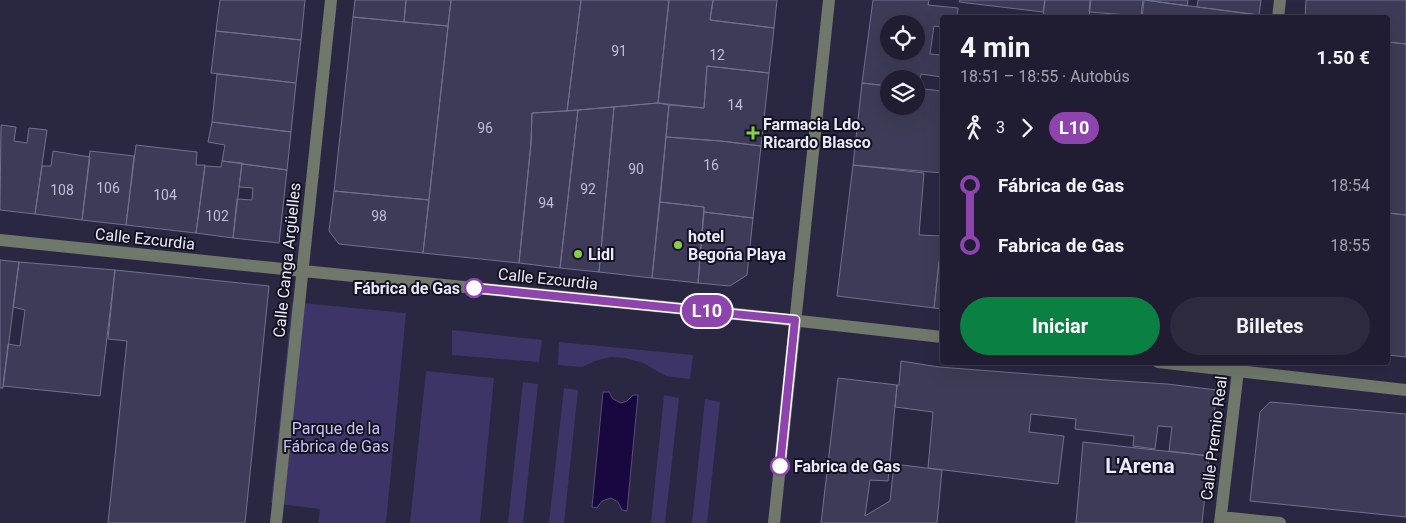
<!DOCTYPE html>
<html lang="es">
<head>
<meta charset="utf-8">
<style>
  :root { --surface:#201d32; --page:#2d2a3e; --text:#f1f3f6; --muted:#a2a2ac; --line:#3d3b4d; --accent:#0b8043 }
  body { margin:0; font-family:Roboto,sans-serif; background:var(--page); color:var(--text); height:100vh; display:flex; flex-direction:column; font-size:19px; white-space:nowrap }
  * { box-sizing:border-box; margin:0 }
  p { font-size:16px; color:var(--muted) }
  .icon { flex:none; width:28px; height:28px; fill:none; stroke:currentColor; stroke-width:2; stroke-linecap:round; stroke-linejoin:round }
  .map { position:relative; flex:1; overflow:hidden }
  .details { position:absolute; left:940px; top:15px; width:450px; height:350px; display:flex; flex-direction:column; background:var(--surface); border-radius:5px; box-shadow:0 5px 20px #0002,0 0 0 1px var(--line) }
  .details>* { flex:none }
  .badge { padding:0 10px; border-radius:16px; font-size:18px; line-height:32px }
  .controls { position:absolute; left:880px; top:15px; display:grid; gap:10px }
  .controls a { display:grid; place-items:center; width:45px; height:45px; border-radius:50%; background:var(--surface); box-shadow:0 5px 20px #0002,0 0 0 1px var(--line); font-size:25px }
  .map>.badge { position:absolute; translate:-50% -50%; box-shadow:0 0 0 2px #fff }
  .legs { display:flex; align-items:center; gap:8px; height:55px; padding:0 20px; font-size:16px }
  .legs p { margin-inline-start:auto }
  .head { display:flex; align-items:center; justify-content:space-between; height:85px; padding:0 20px }
  h1 { font-size:28px; font-weight:700; line-height:38px }
  .action { display:flex; gap:10px; margin-top:auto; padding:10px 20px }
  .action a { flex:1; height:58px; border-radius:30px; background:var(--accent); color:#fff; font-size:20px; font-weight:700; line-height:58px; text-align:center }
  .action a+a { background:var(--page); color:var(--text) }
  ul { padding:0 20px; list-style:none }
  li { display:flex; align-items:center; gap:18px; height:60px; font-size:19px }
  li i { display:grid; place-items:center; width:8px; height:100%; margin:0 6px; background:currentColor }
  li i::after { content:''; width:12px; height:12px; margin:-6px; border:4px solid; border-radius:50%; background:var(--surface) }
  li p { margin-inline-start:auto }
  li:first-child i { background:linear-gradient(#0000 50%,currentColor 0) }
  li:last-child i { background:linear-gradient(currentColor 50%,#0000 0) }
  .map>svg:first-child { display:block }
  .green { fill:#3d3567 }
  .water { fill:#190840; stroke:#584c78 }
  .building { fill:#3e3b58; stroke:#727090; fill-rule:evenodd }
  .lines { fill:none; stroke-linecap:round; stroke-linejoin:round }
  .minor { stroke:#70786b; stroke-width:12 }
  .line-1-casing { stroke:#fff; stroke-width:11 }
  .line-1 { stroke:#8e44ad; stroke-width:8 }
  .poi-dot { fill:#89ce48; stroke:#13121e; stroke-width:2 }
  .stop-1-dot { fill:#fff; stroke:#8e44ad; stroke-width:2.5 }
  .labels { text-anchor:middle; dominant-baseline:central; stroke-width:4; stroke-linejoin:round; paint-order:stroke }
  .number-label { font-size:14px; fill:#bfbed3 }
  .poi-label { font-size:16px; font-weight:bold; fill:#eae9fc; stroke:#13121e; text-anchor:start }
  .street-label { font-size:16px; fill:#eae9fc; stroke:#13121e }
  .stop-label { font-size:16px; font-weight:bold; fill:#eae9fc; stroke:#13121e; text-anchor:end }
  .park-label { font-size:16px; fill:#c7c2f9; stroke:#13121e }
  .district-label { font-size:21px; font-weight:bold; fill:#eae9fc; stroke:#13121e }
</style>
</head>
<body>
<div class="map">
<svg width="1406" height="523" viewBox="0 0 1406 523">
  <rect width="100%" height="100%" fill="#2a2742"/>
  <!-- green -->
  <path class="green" d="M292,302L406,313L386,523H318L320,509L271,503Z
    M452,330L542,340L539,362L452,355Z
    M559,342L693,355L690,379L666,376L643,363L625,358L611,357L595,361L582,367L558,365Z
    M426,371L494,378L480,523H410Z
    M523,382L538,384L523,523H508Z
    M564,388L578,390L564,523H549Z
    M664,395L679,398L665,523H651Z
    M705,399L720,402L707,523H692Z"/>
  <!-- water -->
  <path class="water" d="M603,392H609L613,399L621,403L627,401L633,395H638L627,511L622,510L618,502L611,498L602,501L597,508L592,507Z"/>
  <!-- building -->
  <path class="building" d="M220,0H305L301,40L216,31Z
    M355,0H406L404,22L353,17Z
    M406,0H451L448,26L404,22Z
    M451,0H581L567,111L532,113L531,143L519,263L423,253Z
    M581,0H669L658,103L567,111Z
    M669,0H713L710,20L774,28L769,73L707,66L704,108L658,103Z
    M713,0H777L774,28L710,20Z
    M873,0H929L928,5L958,8L957,18H942V27L934,26L930,54L942,55V77L921,74L919,89L916,88V79H889V86L862,83ZM889,24H916V51H889Z
    M960,0H1045L1043,12L959,2Z
    M1045,0H1091L1089,18L1043,17Z
    M1090,0H1143L1141,16L1089,12Z
    M1144,0L1259,15V18H1142Z
    M1146,0H1188L1187,6Z
    M1198,0H1261L1259,15L1197,7Z
    M1306,0H1406V44L1388,42V18H1305Z
    M353,17L448,26L429,200L334,191Z
    M216,31L301,40L296,83L211,73Z
    M1388,42L1406,44V215L1388,213Z
    M707,66L769,73L761,146L721,141L666,137L669,105L704,108Z
    M217,74L296,83L291,132L212,122Z
    M862,83L889,86V106H916V88L942,91V108L940,131L942,132V173L853,165Z
    M658,103L669,105L652,278L599,272L614,107Z
    M614,107L599,272L560,268L578,110Z
    M578,110L560,268L519,263L531,143L532,113Z
    M212,122L291,132L287,170L222,161L225,145L208,142Z
    M1,125L16,127L14,141L27,143L29,128L47,130L35,214L0,210Z
    M666,137L721,141L761,146L753,218L704,212V207L660,202Z
    M136,145L197,152L196,165H205L196,233L126,225Z
    M53,151L90,157L82,220L35,214L42,166H51Z
    M90,151L134,156L126,225L82,220Z
    M222,161L242,163L233,238L196,233L205,166L221,167Z
    M242,164L287,170L279,243L233,238L237,199L252,200L253,188L239,187Z
    M853,165L924,173L919,235L942,236L934,308L837,296Z
    M334,191L429,200L423,253L339,244L329,231Z
    M660,202L704,207L698,283L652,278Z
    M704,212L753,218L747,275L730,286L698,283Z
    M1388,213L1406,215V357L1388,355Z
    M0,260L19,262L3,388H0Z
    M939,261H942V309L934,308Z
    M19,262L115,270L100,396L3,386L8,344L20,346L25,310L13,307Z
    M115,270L269,286L245,523H108L127,341L108,339Z
    M901,361L939,367L1107,380L1167,384L1217,390L1209,456L1169,451L1172,427L1158,426L1155,449L1133,446L1134,436L1075,429L1076,419L1031,414L1029,432L1064,436L1058,484L928,468L933,412L895,407L897,385H899Z
    M838,378L897,385L888,481L870,480L865,516L890,501L894,464L942,470L937,523H821Z
    M1270,402L1406,414V517L1250,501L1260,412Z
    M1083,442L1209,456L1202,523H1076Z"/>
  <g class="lines">
    <!-- minor -->
    <path class="minor" d="M1278,18L1280,0
      M0,240L303,271L746,315L942,337
      M1158,362L1406,390
      M1221,517L1280,523
      M276,523L331,0
      M774,523L829,0
      M1220,523L1239,362"/>
  </g>
  <g class="lines">
    <!-- line-1 casing -->
    <g class="line-1-casing">
      <path id="line-1" d="M474,288L795,320L780,466"/>
    </g>
    <!-- line-1 -->
    <use href="#line-1" class="line-1"/>
  </g>
  <!-- markers -->
  <g class="poi-dot">
    <path d="M750.5 125.5h5v5h5v5h-5v5h-5v-5h-5v-5h5z"/>
    <circle cx="678" cy="245" r="5"/>
    <circle cx="578" cy="254" r="5"/>
  </g>
  <g class="stop-1-dot">
    <circle cx="474" cy="288" r="9"/>
    <circle cx="780" cy="466" r="9"/>
  </g>
  <g class="labels">
    <!-- number labels -->
    <g class="number-label">
      <text x="619" y="51">91</text>
      <text x="717" y="55">12</text>
      <text x="735" y="105">14</text>
      <text x="485" y="128">96</text>
      <text x="711" y="165">16</text>
      <text x="636" y="169">90</text>
      <text x="108" y="188">106</text>
      <text x="588" y="189">92</text>
      <text x="62" y="190">108</text>
      <text x="165" y="195">104</text>
      <text x="546" y="203">94</text>
      <text x="217" y="216">102</text>
      <text x="379" y="216">98</text>
    </g>
    <!-- poi labels -->
    <g class="poi-label">
      <text x="763" y="124">Farmacia Ldo.<tspan x="763" dy="18">Ricardo Blasco</tspan></text>
      <text x="688" y="236">hotel<tspan x="688" dy="18">Begoña Playa</tspan></text>
      <text x="588" y="254">Lidl</text>
    </g>
    <!-- street labels -->
    <g class="street-label">
      <text transform="translate(145 239) rotate(6)">Calle Ezcurdia</text>
      <text transform="translate(287 260) rotate(-84)">Calle Canga Argüelles</text>
      <text transform="translate(548 279) rotate(6)">Calle Ezcurdia</text>
      <text transform="translate(1214 438) rotate(-83)">Calle Premio Real</text>
    </g>
    <!-- stop labels -->
    <g class="stop-label">
      <text x="460" y="288">Fábrica de Gas</text>
      <text x="794" y="466" text-anchor="start">Fabrica de Gas</text>
    </g>
    <!-- park labels -->
    <g class="park-label">
      <text x="336" y="428">Parque de la<tspan x="336" dy="18">Fábrica de Gas</tspan></text>
    </g>
    <!-- district labels -->
    <g class="district-label">
      <text x="1140" y="466">L'Arena</text>
    </g>
  </g>
</svg>
<div class="controls">
<a><svg class="icon" aria-label="locate" viewBox="0 0 24 24"><circle cx="12" cy="12" r="6"/><path d="M12 2v4M12 18v4M2 12h4M18 12h4"/></svg></a>
<a><svg class="icon" aria-label="layers" viewBox="0 0 24 24"><path d="M12 4l9 5-9 5-9-5zM3 14l9 5 9-5"/></svg></a>
</div>
<b class="badge" style="left:707px;top:311px;background:#8e44ad;color:#fff">L10</b>
<section class="details">
<div class="head"><div><h1>4 min</h1><p>18:51 – 18:55 · Autobús</p></div><b>1.50 €</b></div>
<div class="legs"><svg class="icon" aria-label="walk" viewBox="0 0 24 24"><circle cx="13" cy="4" r="2"/><path d="M13 8l-2 6 4 7M11 14l-3 7M7 12l3-4h3l4 4"/></svg>3<svg class="icon" aria-label="forward" viewBox="0 0 24 24"><path d="M9 5l7 7-7 7"/></svg><b class="badge" style="background:#8e44ad;color:#fff">L10</b></div>
<ul>
<li><i style="color:#8e44ad"></i><b>Fábrica de Gas</b><p>18:54</p></li>
<li><i style="color:#8e44ad"></i><b>Fabrica de Gas</b><p>18:55</p></li>
</ul>
<div class="action"><a>Iniciar</a><a>Billetes</a></div>
</section>
</div>
</body>
</html>
